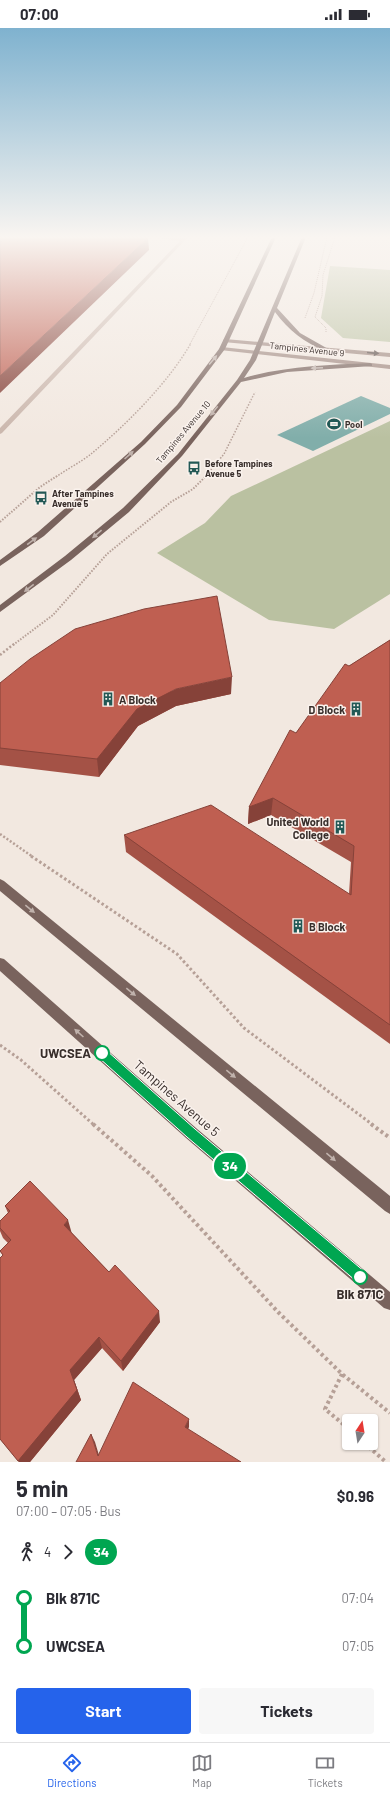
<!DOCTYPE html>
<html lang="en">
<head>
<meta charset="utf-8">
<style>
  :root { --surface:#fff; --page:#f7f7f7; --text:#2b2b33; --muted:#7c7c81; --line:#e1e1e2; --accent:#2563eb }
  body { margin:0; font-family:Barlow,sans-serif; background:var(--page); color:var(--text); height:100vh; display:flex; flex-direction:column; font-size:15px; white-space:nowrap }
  * { box-sizing:border-box; margin:0 }
  p { font-size:13px; color:var(--muted) }
  .icon { flex:none; width:22px; height:22px; fill:none; stroke:currentColor; stroke-width:2; stroke-linecap:round; stroke-linejoin:round }
  .map { position:relative; height:1434px; overflow:hidden }
  .side { display:flex; flex-direction:column; background:var(--surface); flex:1 }
  .side>* { flex:none }
  .badge { padding:0 8px; border-radius:13px; font-size:14px; line-height:26px }
  .needle { width:26px; rotate:12deg }
  .buttons { position:absolute; left:342px; top:1386px; display:grid; gap:8px }
  .buttons a { display:grid; place-items:center; width:36px; height:36px; border-radius:4px; background:var(--surface); box-shadow:0 1px 3px #0004; font-size:20px }
  .map>.badge { position:absolute; translate:-50% -50%; box-shadow:0 0 0 2px #fff }
  .legs { display:flex; align-items:center; gap:6px; height:44px; padding:0 16px; font-size:13px }
  .legs p { margin-inline-start:auto }
  .summary { display:flex; align-items:center; justify-content:space-between; height:68px; padding:0 16px }
  h1 { font-size:22px; font-weight:700; line-height:30px }
  .primary-button { display:flex; gap:8px; margin-top:auto; padding:8px 16px }
  .primary-button a { flex:1; height:46px; border-radius:4px; background:var(--accent); color:#fff; font-size:16px; font-weight:700; line-height:46px; text-align:center }
  .primary-button a+a { background:var(--page); color:var(--text) }
  ul { padding:0 16px; list-style:none }
  li { display:flex; align-items:center; gap:14px; height:48px; font-size:15px }
  li i { display:grid; place-items:center; width:6px; height:100%; margin:0 5px; background:currentColor }
  li i::after { content:''; width:10px; height:10px; margin:-5px; border:3px solid; border-radius:50%; background:var(--surface) }
  li p { margin-inline-start:auto }
  li:first-child i { background:linear-gradient(#0000 50%,currentColor 0) }
  li:last-child i { background:linear-gradient(currentColor 50%,#0000 0) }
  .status { display:flex; justify-content:space-between; align-items:center; height:28px; padding:0 20px; background:var(--surface); direction:ltr }
  .status svg { height:11px; fill:currentColor }
  .dock { display:flex; justify-content:space-around; align-items:center; height:56px; border-top:1px solid var(--line); background:var(--surface); font-size:11px; color:var(--muted) }
  .dock a { display:grid; justify-items:center; gap:2px }
  .dock .current { color:var(--accent) }
  .map>svg:first-child { display:block }
  .green { fill:#bac1a1 }
  .water { fill:#81aeaa }
  .lines { fill:none; stroke-linecap:round; stroke-linejoin:round }
  .path-far5 { stroke:#b6a097; stroke-width:1; stroke-dasharray:1 1; stroke-linecap:butt }
  .path-far4 { stroke:#b6a097; stroke-width:1.5; stroke-dasharray:1.5 1.5; stroke-linecap:butt }
  .path-far3 { stroke:#b6a097; stroke-width:2; stroke-dasharray:1.5 1.5; stroke-linecap:butt }
  .path-far2 { stroke:#b6a097; stroke-width:2.5; stroke-dasharray:2 2; stroke-linecap:butt }
  .path-far1 { stroke:#b6a097; stroke-width:3; stroke-dasharray:2.5 2.5; stroke-linecap:butt }
  .path { stroke:#b6a097; stroke-width:4; stroke-dasharray:3 3; stroke-linecap:butt }
  .service { fill:#cab6ac; fill-rule:evenodd }
  .secondary { fill:#9e867e; fill-rule:evenodd }
  .primary { fill:#79635d; fill-rule:evenodd }
  .wall { fill:#a45246 }
  .shaded-wall { fill:#864239 }
  .building { fill:#bf5f51; stroke:#864239 }
  .oneway { fill:#524440 }
  .oneway2 { fill:#c0b2ac }
  .line-1 { fill:#00a651; stroke:#fff }
  .stop-1-dot { fill:#fff; stroke:#00a651; stroke-width:2 }
  .labels { text-anchor:middle; dominant-baseline:central; stroke-width:3; stroke-linejoin:round; paint-order:stroke }
  .far-street-label { font-size:9px; fill:#382e2b; stroke:#faf2ed }
  .far-poi-label { font-size:9px; font-weight:bold; fill:#382e2b; stroke:#faf2ed; text-anchor:start }
  .poi-label { font-size:11px; font-weight:bold; fill:#382e2b; stroke:#faf2ed; text-anchor:start }
  .near-stop-label { font-size:13px; font-weight:bold; fill:#382e2b; stroke:#faf2ed; text-anchor:end }
  .near-street-label { font-size:13px; fill:#382e2b; stroke:#faf2ed }
</style>
</head>
<body>
<div class="status"><b>07:00</b><svg viewBox="0 0 49 12"><path d="M0 12V9h3v3zM5 12V6h3v6zM10 12V3h3v9zM15 12V0h3v12zM26 1h20v11H26zM47 4h2v5h-2z"/></svg></div>
<div class="map">
<svg width="390" height="1434" viewBox="0 0 390 1434">
  <rect width="100%" height="100%" fill="#f2e8e0"/>
  <!-- green -->
  <path class="green" d="M330,238L390,242V314L343,310L321,290Z
    M390,393V566L334,601L269,592L157,525L205,495L231,468Z"/>
  <!-- water -->
  <path class="water" d="M361,368L390,380V386L313,423L277,407Z"/>
  <g class="lines">
    <!-- path-far5 -->
    <path class="path-far5" d="M305,290L314,265L327,209
      M326,304V300L315,289L322,268L323,247L335,209
      M190,316L248,209"/>
    <!-- path-far4 -->
    <path class="path-far4" d="M56,449C67,441 81,434 91,426C126,397 169,354 191,315
      M205,449L224,426L255,364"/>
    <!-- path-far3 -->
    <path class="path-far3" d="M0,494L40,459L57,448
      M13,617L53,587L107,526L171,474L193,461L206,448"/>
    <!-- path-far2 -->
    <path class="path-far2" d="M0,627L14,616
      M0,806L33,829"/>
    <!-- path-far1 -->
    <path class="path-far1" d="M31,828L177,926L244,1000L373,1097
      M0,1017L21,1032L94,1097"/>
    <!-- path -->
    <path class="path" d="M93,1096L152,1148L278,1284L342,1346L390,1385
      M371,1096L390,1110
      M342,1346L325,1381L349,1401
      M364,1415L386,1434"/>
    <!-- service -->
    <path class="service" d="M153,209H188L2,405L0,406V400L180,213Z"/>
    <!-- secondary -->
    <path class="secondary" d="M225,311L390,325V329L223,314V312Z
      M222,319L390,337V341L220,322L219,321Z"/>
    <!-- primary -->
    <path class="primary" d="M272,209H276L225,321L181,379L145,416L44,508L0,538V532L38,504L141,414L177,377L219,321Z
      M302,209H306L277,280L300,305L330,322L325,323C304,314 289,303 275,284L256,332L244,350C285,338 328,337 370,335L372,336V338L287,344L241,354L182,428L129,484L71,532L0,584V577L65,528L123,480L178,426L237,352L250,332Z
      M0,851L4,853L390,1168V1186L385,1183L0,863Z
      M0,930L4,931L196,1100L390,1264V1282L384,1280L186,1110L0,943Z"/>
  </g>
  <!-- wall -->
  <path class="wall" d="M390,612V1016L126,824L124,807L349,866L351,834L271,787L248,796L249,779L296,705L349,638Z
    M0,655L231,666L176,678L138,698L99,749L0,737Z
    M5,1178L72,1205L109,1244L160,1294L123,1343L102,1320L74,1352L81,1372L30,1434H19L0,1411L3,1227L0,1223L8,1215L3,1210L0,1203V1193L8,1185Z"/>
  <!-- shaded-wall -->
  <path class="shaded-wall" d="M148,210L149,222L0,365V348Z
    M232,649L231,666L176,678L138,698L99,749L97,731L137,681L176,661Z
    M273,770L271,787L248,796L249,779Z
    M68,1192L72,1206L64,1197Z
    M159,1283L160,1294L123,1343L121,1333Z
    M99,1309L102,1320L74,1352L81,1372L30,1434H19L18,1433L70,1342Z
    M189,1391V1399L186,1407L185,1399Z
    M91,1406L95,1414L101,1434L98,1428Z"/>
  <!-- building -->
  <path class="building" d="M0,209H142L148,210L0,348Z
    M217,568L232,649L176,661L137,681L97,731L0,720V655L30,631L75,601L144,581Z
    M390,612V997L124,807L211,777L351,867L354,818L273,770L249,779L290,702L296,705L345,636L349,638Z
    M30,1153L68,1192L64,1197L109,1244L115,1237L159,1283L121,1333L99,1309L70,1342L77,1362L18,1433L0,1411V1230L3,1227L0,1223L11,1212L0,1200V1193L10,1183L5,1178Z
    M133,1354L189,1391L185,1399L241,1434H76L91,1406L98,1428Z"/>
  <!-- one-way arrows -->
  <defs><path id="oneway-solid" d="M-6-.8H1V-3.2L6.5 0L1 3.2V.8H-6Z"/></defs>
  <use class="oneway" href="#oneway-solid" transform="translate(373 325) rotate(5)"/>
  <g class="oneway2">
    <use href="#oneway-solid" transform="translate(213 332) rotate(-50)"/>
    <use href="#oneway-solid" transform="translate(317 340) rotate(177)"/>
    <use href="#oneway-solid" transform="translate(214 383) rotate(128)"/>
    <use href="#oneway-solid" transform="translate(129 427) rotate(-42)"/>
    <use href="#oneway-solid" transform="translate(97 506) rotate(140)"/>
    <use href="#oneway-solid" transform="translate(32 513) rotate(-36)"/>
    <use href="#oneway-solid" transform="translate(29 560) rotate(142)"/>
    <use href="#oneway-solid" transform="translate(30 881) rotate(39)"/>
    <use href="#oneway-solid" transform="translate(131 964) rotate(39)"/>
    <use href="#oneway-solid" transform="translate(79 1005) rotate(-138)"/>
    <use href="#oneway-solid" transform="translate(231 1046) rotate(39)"/>
    <use href="#oneway-solid" transform="translate(331 1129) rotate(40)"/>
  </g>
  <!-- sky -->
  <linearGradient id="sky" x2="0" y2="1"><stop stop-color="#7fb2cf"/><stop offset="0.51" stop-color="#f9f5f1"/><stop offset="1" stop-color="#f9f5f1" stop-opacity="0"/></linearGradient>
  <rect width="390" height="410" fill="url(#sky)"/>
  <!-- line-1 -->
  <path class="line-1" d="M102,1020L106,1022L195,1101L365,1244L366,1249L365,1253L360,1255L356,1253L187,1109L98,1029L97,1025L98,1022Z"/>
  <!-- icons -->
  <defs>
    <g id="stadium-bare" transform="scale(1.08)"><path d="M0-5a6.5 5 0 1 0 0 10a6.5 5 0 1 0 0-10ZM-3.5-1.8h7v3.6h-7Z" fill="#225855" stroke="#faf2ed" stroke-width="2.5" paint-order="stroke"/></g>
    <g id="bus-bare" transform="scale(1.08)"><path d="M-5-6H5V4H4V6H2V4H-2V6H-4V4H-5ZM-3.5-4V0h7V-4ZM-3.5 1.2v1.5H-2V1.2ZM2 1.2v1.5H3.5V1.2Z" fill="#225855" stroke="#faf2ed" stroke-width="2.5" paint-order="stroke"/></g>
    <g id="building-bare" transform="scale(1.08)"><path d="M-4-6H4V6H1V3H-1V6H-4ZM-2.5-4.3h1.7v1.8h-1.7ZM.8-4.3h1.7v1.8H.8ZM-2.5-1h1.7V.8h-1.7ZM.8-1h1.7V.8H.8Z" fill="#225855" stroke="#faf2ed" stroke-width="2.5" paint-order="stroke"/></g>
  </defs>
  <g fill-rule="evenodd">
    <use href="#stadium-bare" x="334" y="396"/>
    <use href="#bus-bare" x="194" y="440"/>
    <use href="#bus-bare" x="41" y="470"/>
    <use href="#building-bare" x="108" y="671"/>
    <use href="#building-bare" x="356" y="681"/>
    <use href="#building-bare" x="340" y="799"/>
    <use href="#building-bare" x="298" y="898"/>
  </g>
  <!-- markers -->
  <g class="stop-1-dot">
    <circle cx="102" cy="1025" r="7"/>
    <circle cx="360" cy="1249" r="7"/>
  </g>
  <g class="labels">
    <!-- far-street labels -->
    <g class="far-street-label">
      <text transform="translate(307 321) rotate(6)">Tampines Avenue 9</text>
      <text transform="translate(183 404) rotate(-50)">Tampines Avenue 10</text>
    </g>
    <!-- far-poi labels -->
    <g class="far-poi-label">
      <text x="345" y="396">Pool</text>
      <text x="205" y="435">Before Tampines<tspan x="205" dy="10">Avenue 5</tspan></text>
      <text x="52" y="465">After Tampines<tspan x="52" dy="10">Avenue 5</tspan></text>
    </g>
    <!-- poi labels -->
    <g class="poi-label">
      <text x="119" y="671">A Block</text>
      <text x="345" y="681" text-anchor="end">D Block</text>
      <text x="329" y="793" text-anchor="end">United World<tspan x="329" dy="13">College</tspan></text>
      <text x="309" y="898">B Block</text>
    </g>
    <!-- near-stop labels -->
    <g class="near-stop-label">
      <text x="91" y="1025">UWCSEA</text>
      <text x="360" y="1266" text-anchor="middle">Blk 871C</text>
    </g>
    <!-- near-street labels -->
    <g class="near-street-label">
      <text transform="translate(177 1070) rotate(41)">Tampines Avenue 5</text>
    </g>
  </g>
</svg>
<div class="buttons">
<a><svg class="needle" viewBox="-14 -14 28 28"><path d="M0-13l5 13h-10z" fill="#e53935"/><path d="M0 13l5-13h-10z" fill="#7c7c81"/></svg></a>
</div>
<b class="badge" style="left:230px;top:1138px;background:#00a651;color:#fff">34</b>
</div>
<section class="side">
<div class="summary"><div><h1>5 min</h1><p>07:00 – 07:05 · Bus</p></div><b>$0.96</b></div>
<div class="legs"><svg class="icon" aria-label="walk" viewBox="0 0 24 24"><circle cx="13" cy="4" r="2"/><path d="M13 8l-2 6 4 7M11 14l-3 7M7 12l3-4h3l4 4"/></svg>4<svg class="icon" aria-label="forward" viewBox="0 0 24 24"><path d="M9 5l7 7-7 7"/></svg><b class="badge" style="background:#00a651;color:#fff">34</b></div>
<ul>
<li><i style="color:#00a651"></i><b>Blk 871C</b><p>07:04</p></li>
<li><i style="color:#00a651"></i><b>UWCSEA</b><p>07:05</p></li>
</ul>
<div class="primary-button"><a>Start</a><a>Tickets</a></div>
</section>
<nav class="dock">
<a class="current"><svg class="icon" aria-label="directions" viewBox="0 0 24 24"><path d="M12 3l9 9-9 9-9-9zM9 14v-3h6M13 9l2 2-2 2"/></svg>Directions</a>
<a><svg class="icon" aria-label="map" viewBox="0 0 24 24"><path d="M3 6l6-2 6 2 6-2v14l-6 2-6-2-6 2zM9 4v14M15 6v14"/></svg>Map</a>
<a><svg class="icon" aria-label="tickets" viewBox="0 0 24 24"><path d="M3 7h18v10H3zM15 7v10"/></svg>Tickets</a>
</nav>
</body>
</html>
